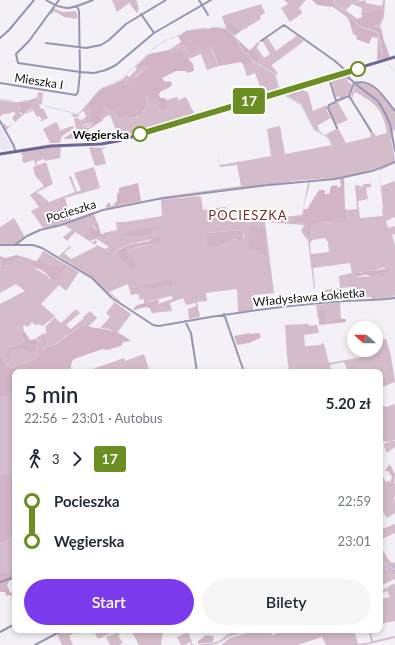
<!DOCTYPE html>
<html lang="pl">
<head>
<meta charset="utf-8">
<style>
  :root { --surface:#fff; --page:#f6f6f7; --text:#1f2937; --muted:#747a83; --accent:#7c3aed }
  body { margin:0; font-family:Lato,sans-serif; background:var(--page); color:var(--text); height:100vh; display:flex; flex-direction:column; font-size:15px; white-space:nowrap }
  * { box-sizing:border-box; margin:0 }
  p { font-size:13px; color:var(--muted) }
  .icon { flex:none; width:22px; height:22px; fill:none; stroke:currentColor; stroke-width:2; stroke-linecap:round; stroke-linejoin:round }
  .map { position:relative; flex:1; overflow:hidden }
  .drawer { position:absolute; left:12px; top:369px; width:371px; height:264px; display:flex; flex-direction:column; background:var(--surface); border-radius:8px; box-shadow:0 2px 6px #0003 }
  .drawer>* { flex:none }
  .badge { padding:0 8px; border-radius:3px; font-size:14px; line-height:26px }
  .needle { width:26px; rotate:291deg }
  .fabs { position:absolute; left:347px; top:321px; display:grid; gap:8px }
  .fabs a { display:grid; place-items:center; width:36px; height:36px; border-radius:50%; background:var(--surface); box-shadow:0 2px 6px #0003; font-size:20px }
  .map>.badge { position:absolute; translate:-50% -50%; box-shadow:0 0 0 2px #fff }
  .legs { display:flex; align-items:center; gap:6px; height:44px; padding:0 12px; font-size:13px }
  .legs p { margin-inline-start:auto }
  .overview { display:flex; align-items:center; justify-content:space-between; height:68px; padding:0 12px }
  h1 { font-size:22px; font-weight:600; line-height:30px }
  .cta { display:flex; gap:8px; margin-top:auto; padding:8px 12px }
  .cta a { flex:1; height:46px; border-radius:24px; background:var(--accent); color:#fff; font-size:16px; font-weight:600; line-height:46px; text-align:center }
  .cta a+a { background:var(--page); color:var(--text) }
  ul { padding:0 12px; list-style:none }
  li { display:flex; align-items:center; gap:14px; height:40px; font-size:15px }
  li i { display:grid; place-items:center; width:6px; height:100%; margin:0 5px; background:currentColor }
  li i::after { content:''; width:10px; height:10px; margin:-5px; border:3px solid; border-radius:50%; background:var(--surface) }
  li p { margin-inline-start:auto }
  li:first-child i { background:linear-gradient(#0000 50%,currentColor 0) }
  li:last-child i { background:linear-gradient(currentColor 50%,#0000 0) }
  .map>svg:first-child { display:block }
  .built { fill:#ede7f5 }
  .green { fill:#d5bcca; fill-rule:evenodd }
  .forest { fill:#d3b4c6 }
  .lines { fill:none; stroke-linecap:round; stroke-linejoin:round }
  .stream { stroke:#cdd8f6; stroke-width:1 }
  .minor { stroke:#9594b3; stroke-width:2 }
  .secondary { stroke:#6a6794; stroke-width:3 }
  .line-1-casing { stroke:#fff; stroke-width:9 }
  .line-1 { stroke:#6b8e23; stroke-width:6 }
  .stop-1-dot { fill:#fff; stroke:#6b8e23; stroke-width:2 }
  .labels { text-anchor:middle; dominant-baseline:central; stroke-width:4; stroke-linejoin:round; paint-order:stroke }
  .street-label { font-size:12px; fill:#111012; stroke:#fff }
  .stop-label { font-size:12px; font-weight:bold; fill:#111012; stroke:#fff; text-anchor:end }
  .neighbourhood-label { font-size:13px; letter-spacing:1px; fill:#74311c; stroke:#fff }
</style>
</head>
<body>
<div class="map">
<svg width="395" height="645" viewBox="0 0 395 645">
  <rect width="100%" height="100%" fill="#f3f0f6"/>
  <!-- built -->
  <path class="built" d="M0,126L11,145L12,148L0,151Z"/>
  <!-- green -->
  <path class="green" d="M112,0H136L138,3L137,4L139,7L138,12L137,13L129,3L117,12Z
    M284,0H306L299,8L302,12L301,14L290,22L281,8L288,4Z
    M334,0H361L353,3L365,0L366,3L382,6L383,0H385L384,17L380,26L381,28L373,27L374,25L379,23L381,19L375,11L364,12L363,15H361L362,8L352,4L346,10L339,5Z
    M261,4L265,13L260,16L261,19L249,26L247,27L248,28L245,29L243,28L238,29L231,22L225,26L222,16Z
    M53,8L63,12L75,11L77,13V19L64,17L54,11L52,14H50Z
    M296,35L304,41L272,65V66L278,73L276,75L279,88L344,71L263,95L255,73L247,76L243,64H251V60L256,63L251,49L259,41V44L257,48L264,58L270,54L263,42L261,41L267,37L276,51L295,37Z
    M182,45L186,46L189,54L191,53L197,47L205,49L210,47L211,48L219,66L207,70L201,54L189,59L187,56H182L177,53L172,55L169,50L175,46L177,48Z
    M144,63L146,64L147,68L141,71L131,83H128L125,86L123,79L127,75L129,77L137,69L135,67Z
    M346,74L349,76L348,82L353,85L349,94L340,99L339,96L336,97L331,79Z
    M356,82L371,86L382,96L395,113V129C387,137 395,151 395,161L362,173L335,178L303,180L160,198V197L241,186L237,165L220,167L217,152L220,165L271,156L267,129L280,126L285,154L332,145L328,138L325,135L314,130L301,105L284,95L283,93L300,88L305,91L308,92L313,111L327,105V111L331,118L318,125L319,131L325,135L338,128L346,143L371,137L370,132L362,118L376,136L387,133C383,110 376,103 355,92L354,93L352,99L351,95Z
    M38,92L43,93L42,106L41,104L39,105L41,109L43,108L48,118L40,122L42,119L39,116L37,117L33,110L27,114L26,113L31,109V103L38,101L39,99L37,98Z
    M148,96L156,99L160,111L167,103L166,100L177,97L179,100L186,97L195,115L119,138L110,115L105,117L102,121L100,118L104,105L110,108V110H113L118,117H126L127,116L128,118L137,117L144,111L146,99Z
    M346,98L338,103L348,120L336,125L330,113L329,107Z
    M0,100L13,102H21L19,108L20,114H24L6,130L4,126V123L8,127L15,122L12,118L16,113L12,112L8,114H3L0,117Z
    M85,107L91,109L90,114L93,116L92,117L78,127L87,125L93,120V123H92L83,131L89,142L92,143H87L85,140L86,138L79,128L76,129L74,118H78L80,120L84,119L86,116L84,111L81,112L78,117H73L72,114L68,113L78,115Z
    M56,122L57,123L60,129L58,131L72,126H74L73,129L62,136L60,143H50L43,129Z
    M51,147H61L60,158L45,161L44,159L36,162L37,165H35L34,160L24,163L22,160L23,155H21L22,151Z
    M90,147L101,148L108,147L102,149L106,164L95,166L89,148Z
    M46,162L53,184L37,192L49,202L75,192L69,177L71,176L77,192L81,190L74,173L94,167L100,188L65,198L71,220L93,212V213L57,225L43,228L31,211L39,207L30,195L44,186L35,175L33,167Z
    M395,163L379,171L381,186L395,181V217L386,221L388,228L395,226V234L392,235L395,245V294L394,297L372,299L371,297H369L357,300H340L339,293L325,295L324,290L340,288L339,276L352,273L350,263L313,268L315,289H314L308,241L301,231L304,225L265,222L274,293L253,295V310L238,312L237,289L206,293L207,301L197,302L200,317L189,319L188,309L196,306V303L186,305L183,298L170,303L172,311L152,313L150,309C157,304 164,301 173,299L172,296L159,299V301L157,299L144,304V299L140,300L138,294L131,295L128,284L109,292L120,301H118L88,275L59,256L71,245L70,248L64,253L71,259L69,260L97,246L75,232L67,241L63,237L72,230L64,225L94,214L98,224L92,225L97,230L95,233L87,232L90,239L89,240L92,242L96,240L97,242L95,244L105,249L109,247L97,239L94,240V238L104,235L103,233L117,230L116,222H125L162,216L161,200L198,196L201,197L203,210L211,209L212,210H216V208L226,207L228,221L265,217V219L302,215L308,183H310L304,206L303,217H298L296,222H305L308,238L311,242L310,244L311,254L329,252L328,242L325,238L312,240L311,226L319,223L348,221L346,210L357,209L355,185L362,186L359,188V189L364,185L363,184H370L371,182V187L366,188L368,199L358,201L360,218L383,216L382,209L383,208L379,171L380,169ZM243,230L244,238L232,240L219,246L206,233ZM157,237L162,238C156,244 132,250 124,248L137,265L130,270L115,253C129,240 141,244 157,237ZM382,268H389V272H386L384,275L378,274L376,276L356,277L360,272H364L366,270L374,271ZM171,279L173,290L170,284L150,289L147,287ZM354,287L355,298H342L340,288Z
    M14,218L25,237L16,244H0V227Z
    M43,251L79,272L66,291L59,285L41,304L55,316L43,326L37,324L36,326L32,322L28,327L24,325L23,327L24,331L19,337L23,338L26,342L22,343L20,346H15L8,348L11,354V350L14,351L18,349L20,351L26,350L31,353L35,351V345L39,347V356L33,360L12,368L7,366L0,354V304L25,291L16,284L0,293V267L1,265H0V259L12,263L20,256L31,259L29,263C35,270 44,272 50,279L62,272L66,267L60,270L54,265L42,262L41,259L39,258Z
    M112,300L131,314L117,333L109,329L100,328L110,317L106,313L114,303Z
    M340,302L341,318L335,317L333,321L329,322L325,321V313L328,312L319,313L317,315L319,317L318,320L316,305Z
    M75,310H77L80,313L66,325L71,329L84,318L83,317L90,311L97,318L88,327L83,325L55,344L46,347L43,351L42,348L47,344L41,339L43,344L40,345L38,343L39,342L36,338L44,333L46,334V326L55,317L57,320L61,323Z
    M305,324H309V326L316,325L317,324L319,333L304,335L305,346L320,345L322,344L321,342L324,344L329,363L368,356L367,350H376V340L386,339L391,356L395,382L380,388V372H348L344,362L330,365L332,372H289L287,356L285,325Z
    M144,354L150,372H84L124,358L125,361Z
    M9,396L15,398V460L13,462L15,468V487L14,483L1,479L0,481V397Z
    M380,404L386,407L395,404V440H392L395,441V447L387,453L384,446L385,443L392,442L380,441Z
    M380,475H382L386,482L390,480L389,484L392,487L395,483V496L394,498L395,501V513L387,518L380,508Z
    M395,524V533L382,539L380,535V530Z
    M15,538V572C9,571 6,575 0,574V544L9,539Z
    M380,545L388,559L392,563L395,562V565L385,563L380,567Z
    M388,565L395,575V579L380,586V578L383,576Z
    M395,584V621L380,624V599L390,597L387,591L383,593L380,588L381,590L389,587L390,585Z
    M65,630H79L80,632L75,634L74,633L69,636L73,645H62L57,634Z
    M93,630H110L111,633L98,639Z
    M131,630H163L161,645H139Z
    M242,630H251L229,637L221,642L215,645H199L219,641L228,634Z
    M256,630H271L272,635L286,630H354L358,644L371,642L369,630H370L373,641L395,636V638L365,645H326L322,637L298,645H221L230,638Z
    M118,632L120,635L118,636L123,643L119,645H110L106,637Z
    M188,632L193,645H190L191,643L190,642L185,645H181L177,637Z"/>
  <!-- forest -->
  <path class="forest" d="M312,0H334L339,5L357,19L361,18L364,12L375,11L376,8L382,10L381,19L379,24L374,25V27L381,28L383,36V38L390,57L377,60L378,38L372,37L369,44L356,39L357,36L353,34L349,20L346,16L333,7L317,5Z
    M231,22L238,29L245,28L234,36L249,50L251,49L253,53L260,56L257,63L252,60V64H243L241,62L219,66L213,51L210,47L204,51L197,47L190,56L186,46L182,45L176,48L175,46L181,42L178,36L186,31L194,29L207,28H210L212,27L226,29V25Z
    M169,50L172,54L181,50L183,53L182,56H187L190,61L193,64L194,71L187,73L186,71H176L162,78L165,82L170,81L172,84C170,90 162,88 159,94L160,98H165C168,102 167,104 166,109L160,111L156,99L150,98L148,96L146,99C147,111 140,118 128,118L127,116L126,117H118L113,110L110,111L109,108L104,105L103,113L101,115L100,118L102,121L89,129L87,132L90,142H89L83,131L84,128H88L93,123V121L79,127H78L92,117V116L90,114L91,109L85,107C90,102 94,95 100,90C107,85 116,85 123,79L125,85L128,83H131L132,80C139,77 140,70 147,68L146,64H143L141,66H136L149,54Z
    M37,98L41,102L37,101L31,103L32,107L24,114L19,112L20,102Z
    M79,128L86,138L85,140L79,138L63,139Z
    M344,178L345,209L346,210L348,221L333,224L331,222L319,223L311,226L312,240L311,242L307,236L306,232L304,231L305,222H296L294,217L303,216L304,209H307L319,190H325V194H329L331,186L337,185L338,188L341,186L340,179Z
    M138,183L141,201L106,208V206L108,203H110V206H112L117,201V194L119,192V188Z
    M92,224H98L101,234L107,235L102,238L99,236L91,241L85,237L87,232H89L90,229L95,232L96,231L97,229Z
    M254,224L257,227V230L260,226H263L265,243L264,245L266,246V255H263L261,250L249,249L248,236L252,234L248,228Z
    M157,227L159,229C156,230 154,233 151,234C145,236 129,238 124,235V234L128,232Z
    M243,230V240L239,241L237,239L232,240L219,246L208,248L206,233Z
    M163,236L159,242L129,249L125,248L138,266L130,270L115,253C130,242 131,245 148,241C153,239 156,236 163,236Z
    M17,255L20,256V257L9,265L3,264L2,259H0V256L5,258Z
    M39,258L41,259L42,262C44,262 58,266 59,267L60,270L65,265L66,267L62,272L61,278C48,282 50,275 41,270C36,267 34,269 29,263L30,260L37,261Z
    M389,268V273L386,272L383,276L378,274L376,276C372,277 370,275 366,275C361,275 358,278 353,275L357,273L364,272L366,270L374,271Z
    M172,279L173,291L170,285L150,289L147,287L142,288L141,286Z
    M155,299L159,301V303L152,309L146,307L134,310L133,309L137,305L154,301Z
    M319,310L328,312L325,313V321L328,322L333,321L335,317L341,318L342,319H346V322L319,325V317L317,315L319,313Z
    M83,325C102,331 113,326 131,341L123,342L121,346L107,350L103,349L74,359L72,361L70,372H15V398L9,396L0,397V354L7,366L12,368L33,360L39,356V347L36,345L35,351L31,353L25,350L20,351L18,349L14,351L12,350L11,355L9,357L7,356L6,355L8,348L15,346H20L22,343L25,342L23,338L19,337L24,331L30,340L36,339L40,345L43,344L41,338L43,336L45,337V341L47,342V344L42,348L43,351L46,347L56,344Z
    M250,333L251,334L258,333L261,335L260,338L249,343H248L237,345L234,336Z
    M390,464L394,473H395L394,486L388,488L387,485L390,483L392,477L388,471H385V470Z
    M6,473L11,478L15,487V538L9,539L0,544V481L1,475Z
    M388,562L395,565V575L387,566L385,570L386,574L380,578V567Z
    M11,571L15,572V580H10L7,585L10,592L14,594L13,597L9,595L6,596L5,592H0V574Z
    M206,635L213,636L214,639L212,642L198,644V641Z"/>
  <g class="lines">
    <!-- stream -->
    <path class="stream" d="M333,0L337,6L347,13L357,24L363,28L377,32C381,39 379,47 383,55
      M171,38L178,36L186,31L206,28L209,29L213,27L225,28L233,35L243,51L249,55L252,61L274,73L280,90
      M388,64L395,71
      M284,93L301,104L314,130L328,138L332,146
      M0,99L14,101
      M21,101H28L38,97L41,102
      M45,106L78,114L100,89L120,80L153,49L167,39
      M380,574L381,568L388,564L392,569H395
      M208,645L218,643L231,635L248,630"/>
    <!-- minor -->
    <path class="minor" d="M46,0C67,13 72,8 93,0
      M59,0L29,41L16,54L18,63L80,72L94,73L106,70L116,65L154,33L211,0
      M199,0L208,15
      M141,14L154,33
      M0,38L9,30L34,0
      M261,41L284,25L335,61L344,69L349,78L358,86L378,101L385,113L390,124L395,151
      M46,43L86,48L101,45L109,40L126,24L166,0
      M329,78L336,101L349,96L354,83
      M0,83L76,95L78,92L80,72L79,11L77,6
      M354,83C374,78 384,98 395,111
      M349,96L371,131
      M336,102L329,105L328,108L337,128
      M0,121L14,146L15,151
      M0,245H33L42,248L92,278L112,298L153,325L159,326C216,315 273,307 331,302C352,300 374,301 395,298
      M15,245L27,236L40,230L61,225L103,210L158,199L268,185L335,179L372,171L395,162
      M224,314L244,372
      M185,321L191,333L197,372
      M0,582L15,577
      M0,632L15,624
      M35,645L63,630"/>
    <!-- secondary -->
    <path class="secondary" d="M0,154L51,146L101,144L118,141L395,57"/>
  </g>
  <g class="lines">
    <!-- line-1 casing -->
    <g class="line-1-casing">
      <path id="line-1" d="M140,134L358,69"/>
    </g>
    <!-- line-1 -->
    <use href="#line-1" class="line-1"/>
  </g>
  <!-- markers -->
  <g class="stop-1-dot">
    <circle cx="358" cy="69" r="7"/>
    <circle cx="140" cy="134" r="7"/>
  </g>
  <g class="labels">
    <!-- street labels -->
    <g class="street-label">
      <text transform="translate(39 81) rotate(9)">Mieszka I</text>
      <text transform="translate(71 211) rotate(-17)">Pocieszka</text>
      <text transform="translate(309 297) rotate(-5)">Władysława Łokietka</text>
    </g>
    <!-- stop labels -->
    <g class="stop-label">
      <text x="129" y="134">Węgierska</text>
    </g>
    <!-- neighbourhood labels -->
    <g class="neighbourhood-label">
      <text x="248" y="215">POCIESZKA</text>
    </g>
  </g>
</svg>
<div class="fabs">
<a><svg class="needle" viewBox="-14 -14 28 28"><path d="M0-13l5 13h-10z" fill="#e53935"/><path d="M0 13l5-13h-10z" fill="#747a83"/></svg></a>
</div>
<b class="badge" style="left:249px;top:101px;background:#6b8e23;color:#fff">17</b>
<section class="drawer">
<div class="overview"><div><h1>5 min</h1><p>22:56 – 23:01 · Autobus</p></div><b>5.20 zł</b></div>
<div class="legs"><svg class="icon" aria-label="walk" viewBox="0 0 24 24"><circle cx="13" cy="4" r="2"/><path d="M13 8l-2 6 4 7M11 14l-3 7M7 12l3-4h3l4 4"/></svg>3<svg class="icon" aria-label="forward" viewBox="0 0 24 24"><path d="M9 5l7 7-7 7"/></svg><b class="badge" style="background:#6b8e23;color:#fff">17</b></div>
<ul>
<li><i style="color:#6b8e23"></i><b>Pocieszka</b><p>22:59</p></li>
<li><i style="color:#6b8e23"></i><b>Węgierska</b><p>23:01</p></li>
</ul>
<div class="cta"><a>Start</a><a>Bilety</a></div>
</section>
</div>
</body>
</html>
